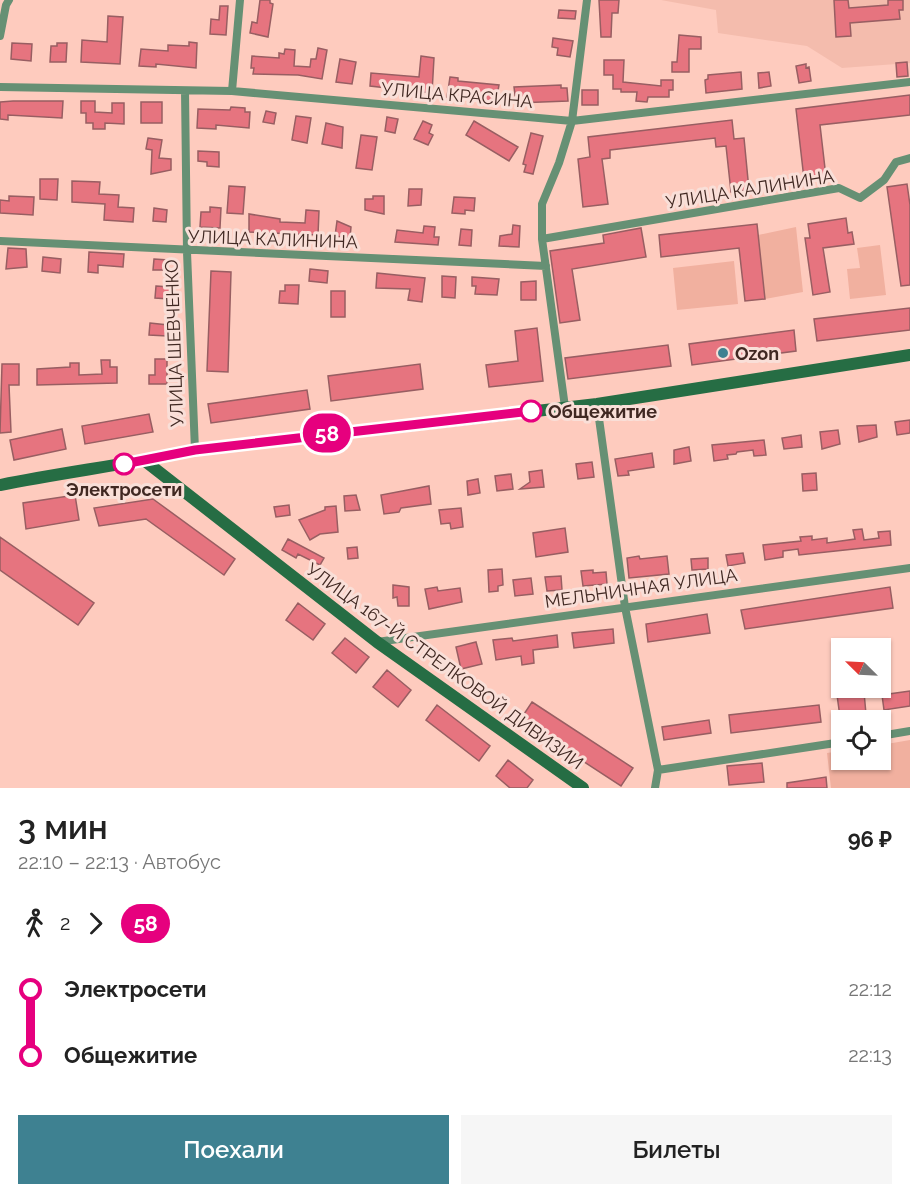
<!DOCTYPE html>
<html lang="ru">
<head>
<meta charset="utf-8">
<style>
  :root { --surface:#fff; --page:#f6f6f6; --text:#222; --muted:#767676; --accent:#3e8191 }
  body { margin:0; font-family:Raleway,sans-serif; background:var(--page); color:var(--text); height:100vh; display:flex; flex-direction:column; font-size:22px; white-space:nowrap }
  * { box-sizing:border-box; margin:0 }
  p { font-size:20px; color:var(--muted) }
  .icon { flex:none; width:33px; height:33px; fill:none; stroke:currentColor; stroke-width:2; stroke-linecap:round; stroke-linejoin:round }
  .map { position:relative; height:788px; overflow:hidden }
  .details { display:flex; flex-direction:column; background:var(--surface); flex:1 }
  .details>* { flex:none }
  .badge { padding:0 12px; border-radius:20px; font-size:21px; line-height:39px }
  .needle { width:39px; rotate:294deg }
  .tools { position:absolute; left:831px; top:638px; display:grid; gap:12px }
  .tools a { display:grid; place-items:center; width:60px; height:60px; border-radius:0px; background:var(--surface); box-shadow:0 2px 4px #0004; font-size:30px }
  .map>.badge { position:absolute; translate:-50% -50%; box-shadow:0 0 0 3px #fff }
  .legs { display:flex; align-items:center; gap:9px; height:66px; padding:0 18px; font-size:20px }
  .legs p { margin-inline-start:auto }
  .summary { display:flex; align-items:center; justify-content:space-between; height:102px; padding:0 18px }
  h1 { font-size:33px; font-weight:600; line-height:45px }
  .cta { display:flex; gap:12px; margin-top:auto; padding:12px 18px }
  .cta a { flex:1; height:69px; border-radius:0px; background:var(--accent); color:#fff; font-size:24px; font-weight:600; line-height:69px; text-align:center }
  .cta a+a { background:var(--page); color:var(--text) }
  ul { padding:0 18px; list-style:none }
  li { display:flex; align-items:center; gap:21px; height:66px; font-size:22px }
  li i { display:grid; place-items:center; width:9px; height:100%; margin:0 8px; background:currentColor }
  li i::after { content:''; width:15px; height:15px; margin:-8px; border:4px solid; border-radius:50%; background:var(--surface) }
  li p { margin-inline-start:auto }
  li:first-child i { background:linear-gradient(#0000 50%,currentColor 0) }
  li:last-child i { background:linear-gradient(currentColor 50%,#0000 0) }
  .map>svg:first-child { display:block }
  .built { fill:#f4bcad }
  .green { fill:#f1b09f }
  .building { fill:#e6747f; stroke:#985e62; stroke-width:1.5 }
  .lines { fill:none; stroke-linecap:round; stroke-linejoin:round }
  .street { stroke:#669074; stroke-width:8 }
  .secondary { stroke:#266d44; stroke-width:12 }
  .line-1-casing { stroke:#fff; stroke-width:14 }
  .line-1 { stroke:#e6007e; stroke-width:9 }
  .poi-dot { fill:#3e8191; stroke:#f9dfd8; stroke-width:2 }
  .stop-1-dot { fill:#fff; stroke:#e6007e; stroke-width:3 }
  .labels { text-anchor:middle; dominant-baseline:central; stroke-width:6; stroke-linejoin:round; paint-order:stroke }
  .street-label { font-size:18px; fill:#402822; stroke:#f9dfd8 }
  .poi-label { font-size:18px; font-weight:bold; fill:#402822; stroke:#f9dfd8; text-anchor:start }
  .stop-label { font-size:18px; font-weight:bold; fill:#402822; stroke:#f9dfd8; text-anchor:start }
</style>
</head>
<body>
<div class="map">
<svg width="910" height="788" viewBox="0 0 910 788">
  <rect width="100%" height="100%" fill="#fecbbe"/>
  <!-- built -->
  <path class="built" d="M661,0H910V63L842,68L807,46L718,33L716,10Z"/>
  <!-- green -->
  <path class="green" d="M796,227L803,292L765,299L758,235Z
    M880,245L886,295L850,299L847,269L860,268L857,248Z
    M734,261L738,304L677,310L673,268Z
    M910,740V788H831L827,753L841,751L842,759H880L881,745Z"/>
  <!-- building -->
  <path class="building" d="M260,0H270V3L273,4L268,37L250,33L252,22L257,23Z
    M599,0H619L618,13H612L611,37H601Z
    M834,0H848L849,8L888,5V0H903V10H899L900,19L850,23L851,36L836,37Z
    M220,6H228L226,35L210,34L211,19L219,20Z
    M559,10L576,11L575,19L558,18Z
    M108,16L123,17L120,64L81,62L82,40L107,42Z
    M679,35L701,37V49H689V72H672V62H677Z
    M553,38L573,41L570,57L557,55L558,48L552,47Z
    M189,42L197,43L196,68L156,64V67L139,66L141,49L168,51V45L189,46Z
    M12,43L32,44L31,61L11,59Z
    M57,43H67L66,62H50L51,46H57Z
    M318,48L327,50L322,79L298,75L253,74L254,68H251L252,56L279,58V53L284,54L285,49L295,50L294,66L310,67L311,59H316Z
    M421,56L434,58L432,93L370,86L371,73L419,77Z
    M340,59L356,62L352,84L336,82Z
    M604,60H624L623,82L661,86V80H673V90H669V97H648L647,102L636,101L637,92H621V89H613V75H604Z
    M907,62L908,76L897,77L896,63Z
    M806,64V68L809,67L811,81L799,83L796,66Z
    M741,72L742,89L706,93L705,80L708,79V75Z
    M769,72L771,86L759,88L758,73Z
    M450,77L458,78V81L499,85L496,102L447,97Z
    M561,85V88H567L568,101L516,103L514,87Z
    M582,90H598V105H582Z
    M910,95V115L820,125L826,177L804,179L796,109Z
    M13,101H63L62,118L8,115V120L0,119V102Z
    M81,101H95V112L112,113V103H124V124L105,123V129H93V123H86V113H81Z
    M141,102H162V123H141Z
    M231,107L245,108V112H250L249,128L216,125V129L197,128L198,109L230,110Z
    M266,111L276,113L274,124L263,122Z
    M296,116L311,118L307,143L292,140Z
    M387,117L398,119L395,133L385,131Z
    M732,120L734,139L744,138L749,190L731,192L726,146L716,147L715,138L610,150V158L602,159L608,204L583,207L578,159L590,157L588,137Z
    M423,121L432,125L429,133L433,135L428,145L414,139Z
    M474,121L518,147L509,161L466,135Z
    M326,123L343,127L342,148L322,144Z
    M531,133L543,136L533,174L524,172L526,165L523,164Z
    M361,135L377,137L372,170L356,168Z
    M148,138L162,140L159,158L171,159V170L151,174L152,150L146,149Z
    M198,151L219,152V167L207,166V162L198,161Z
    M40,179H58L57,200L40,199Z
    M72,181L100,182L99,194L119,195L118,207L134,208L133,222L104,220L105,204L72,202Z
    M907,184L910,205V285L901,286L887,187Z
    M229,186L245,187L243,214L227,213Z
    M409,189H422L421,205L408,206Z
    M9,196L34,197L33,215L0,213V200L9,201Z
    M373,196H384V214L365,210V199H373Z
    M454,197L475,198L474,211L465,210V214L452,213Z
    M210,207L221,208L220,228L200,227L201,212H210Z
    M154,208L167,210L166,222L153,221Z
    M306,210L319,211L318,235L249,232V214L280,219V222L305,223Z
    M846,218L848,233L852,232L854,244L823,248L830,292L813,295L805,238H810L808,224Z
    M337,221L351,227L350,238L335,236Z
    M757,224L765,299L745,301L739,248L661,257L659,235Z
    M513,225L520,226L519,247L499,246L500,236L512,234Z
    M424,226L435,227L434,237H439L438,245L395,242L397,230L423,233Z
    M641,228L646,257L572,269L580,320L560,323L550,251L604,243L603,235Z
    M461,229L472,230L471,246L459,245Z
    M8,248L26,249L27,267L6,269Z
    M89,252L124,254L123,267L98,265V273L88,272Z
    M43,257L61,259L60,273L42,271Z
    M154,259L168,260L167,270H153Z
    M310,269L328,271L327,283L309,281Z
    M211,271L231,272L228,372L207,371Z
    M377,273L425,278L422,302L408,300L410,289L376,288Z
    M442,276L456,277L455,298L442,297Z
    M472,277L499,279L497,295L475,294L476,286H472Z
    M536,281V300H521V282Z
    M285,285H299L298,304L279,303L280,291H285Z
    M156,286L170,287L169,299L155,298Z
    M331,291H345V317H331Z
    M910,308V330L817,341L814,319Z
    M150,323L168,325L167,336L149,335Z
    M537,328L543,381L489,387L486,365L518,361L515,331Z
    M794,330L796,351L692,365L689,344Z
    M668,345L671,366L568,379L565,358Z
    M155,359H167V384H149V375H155Z
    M101,360H110V367H117V383L37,385V369L70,367V363H79V375L102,374Z
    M2,364H19V385H9L11,432L0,433Z
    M420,364L423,389L331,401L328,376Z
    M307,390L310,409L211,423L208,404Z
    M149,414L153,432L85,444L82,426Z
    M910,420V433L897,435L895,422Z
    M876,425L877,437L859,442L857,426Z
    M62,429L66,449L14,460L10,440Z
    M838,430L840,444L822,449L820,432Z
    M801,435L802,447L784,449L782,438Z
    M764,440L766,455L754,456L753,450L737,452L736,454L727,455L728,459L714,461L712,445Z
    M689,447L691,461L674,464V450Z
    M652,453L654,467L628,471L629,475L618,476L615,459Z
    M592,462L594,477L578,479L576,464Z
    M542,470L544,487L520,489L530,482L529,472Z
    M816,473L817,490L803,491L802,474Z
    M511,474L513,489L497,491L495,476Z
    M478,479L480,493L468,495L467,481Z
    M429,486L431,504L401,508L399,512L384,514L381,495Z
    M75,495L79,520L26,529L23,503Z
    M356,495L360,510L345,511L344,496Z
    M153,499L235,559L224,575L146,519L99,526L94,508Z
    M289,505L290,515L276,517L274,507Z
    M336,506L338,532L320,534L310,540L299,520L325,510V507Z
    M461,508L463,527L451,529L450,523L441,524L439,510Z
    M565,528L568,552L536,557L533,533Z
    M862,529L864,540L879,538L878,532L890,531L891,545L799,555L798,549L783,551V557L765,560L763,545L801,541L800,537L812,536V540L827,538V543L855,539L853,530Z
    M0,537L94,603L78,625L0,570Z
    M288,539L324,558L320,565L298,554L296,558L282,550Z
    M357,547L358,558L348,559L347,548Z
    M743,553L745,563L728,566L726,555Z
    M639,556L640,559L667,556L669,574L629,578L627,558Z
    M708,558V569L692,570L691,559Z
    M502,569L503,585L498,586V591L489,592L488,570Z
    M593,570V573L606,572L607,584L583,586L581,571Z
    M561,576L562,590L547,591L545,577Z
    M531,578L533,594L515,596L513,580Z
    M393,585L409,587V606H398L397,597L393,598Z
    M437,587L438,591L460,588L462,602L429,609L425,589Z
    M890,587L893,608L745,629L741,610Z
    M298,603L325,624L313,640L286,620Z
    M707,614L710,633L648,642L646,624Z
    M613,629L614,643L574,648L572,633Z
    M557,635L558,647L533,650L534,663L522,665L521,656L496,660L493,640L512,638L513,641Z
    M345,638L369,657L356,673L332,653Z
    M476,642L482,664L461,669L456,647Z
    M387,670L411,690L398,707L373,687Z
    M910,691V706L884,710L882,695Z
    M864,692L866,714L840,717L837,695Z
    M532,702L633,768L621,786L520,720Z
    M437,705L490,746L479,761L426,720Z
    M819,705L821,722L731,733L729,715Z
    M709,720L711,733L664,740L662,727Z
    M508,760L533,780L527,788H510L496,776Z
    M762,763L764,782L729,785L727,766Z
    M826,777L827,788H787V783Z"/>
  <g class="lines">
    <!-- street -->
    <path class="street" d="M0,36L6,5L9,0
      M0,87L232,91L572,121L910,82
      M185,91L187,252L195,450
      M232,91L240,0
      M542,239L839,188L860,198L884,180L896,162L910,158
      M0,241L546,266
      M597,404L625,607L658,770L655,788
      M565,407L542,239V204L559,163L572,121L587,0
      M377,642L910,568
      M880,736L910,731
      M658,770L842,742"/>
    <!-- secondary -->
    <path class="secondary" d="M145,461L377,642L583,788
      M0,485C65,472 131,464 195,450L597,404L910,355"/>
  </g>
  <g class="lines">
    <!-- line-1 casing -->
    <g class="line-1-casing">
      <path id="line-1" d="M124,464L195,450L531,411"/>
    </g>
    <!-- line-1 -->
    <use href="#line-1" class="line-1"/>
  </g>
  <!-- markers -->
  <circle class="poi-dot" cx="723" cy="353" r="6"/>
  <g class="stop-1-dot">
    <circle cx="531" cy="411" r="10"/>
    <circle cx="124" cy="464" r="10"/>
  </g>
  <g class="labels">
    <!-- street labels -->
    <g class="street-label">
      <text transform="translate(457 95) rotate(5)">УЛИЦА КРАСИНА</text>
      <text transform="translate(750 189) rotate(-9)">УЛИЦА КАЛИНИНА</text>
      <text transform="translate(273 239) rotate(2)">УЛИЦА КАЛИНИНА</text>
      <text transform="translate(174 343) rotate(-92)">УЛИЦА ШЕВЧЕНКО</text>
      <text transform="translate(641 588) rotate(-8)">МЕЛЬНИЧНАЯ УЛИЦА</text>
      <text transform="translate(445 666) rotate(36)">УЛИЦА 167-Й СТРЕЛКОВОЙ ДИВИЗИИ</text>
    </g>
    <!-- poi labels -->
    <g class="poi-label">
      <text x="735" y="353">Ozon</text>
    </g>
    <!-- stop labels -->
    <g class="stop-label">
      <text x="548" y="411">Общежитие</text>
      <text x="124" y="489" text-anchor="middle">Электросети</text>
    </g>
  </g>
</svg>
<div class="tools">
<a><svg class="needle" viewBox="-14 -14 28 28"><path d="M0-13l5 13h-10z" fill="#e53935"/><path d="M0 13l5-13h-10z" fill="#767676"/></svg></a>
<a><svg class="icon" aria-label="locate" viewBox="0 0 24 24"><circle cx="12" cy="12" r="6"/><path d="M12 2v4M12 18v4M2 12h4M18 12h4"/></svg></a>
</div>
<b class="badge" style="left:327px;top:433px;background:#e6007e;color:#fff">58</b>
</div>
<section class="details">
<div class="summary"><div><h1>3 мин</h1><p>22:10 – 22:13 · Автобус</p></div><b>96 ₽</b></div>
<div class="legs"><svg class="icon" aria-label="walk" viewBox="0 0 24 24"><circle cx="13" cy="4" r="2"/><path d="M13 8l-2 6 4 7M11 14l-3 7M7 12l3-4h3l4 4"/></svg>2<svg class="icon" aria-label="forward" viewBox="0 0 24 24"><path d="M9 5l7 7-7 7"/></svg><b class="badge" style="background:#e6007e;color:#fff">58</b></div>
<ul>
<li><i style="color:#e6007e"></i><b>Электросети</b><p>22:12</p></li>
<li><i style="color:#e6007e"></i><b>Общежитие</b><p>22:13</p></li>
</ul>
<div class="cta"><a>Поехали</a><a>Билеты</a></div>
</section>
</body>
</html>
